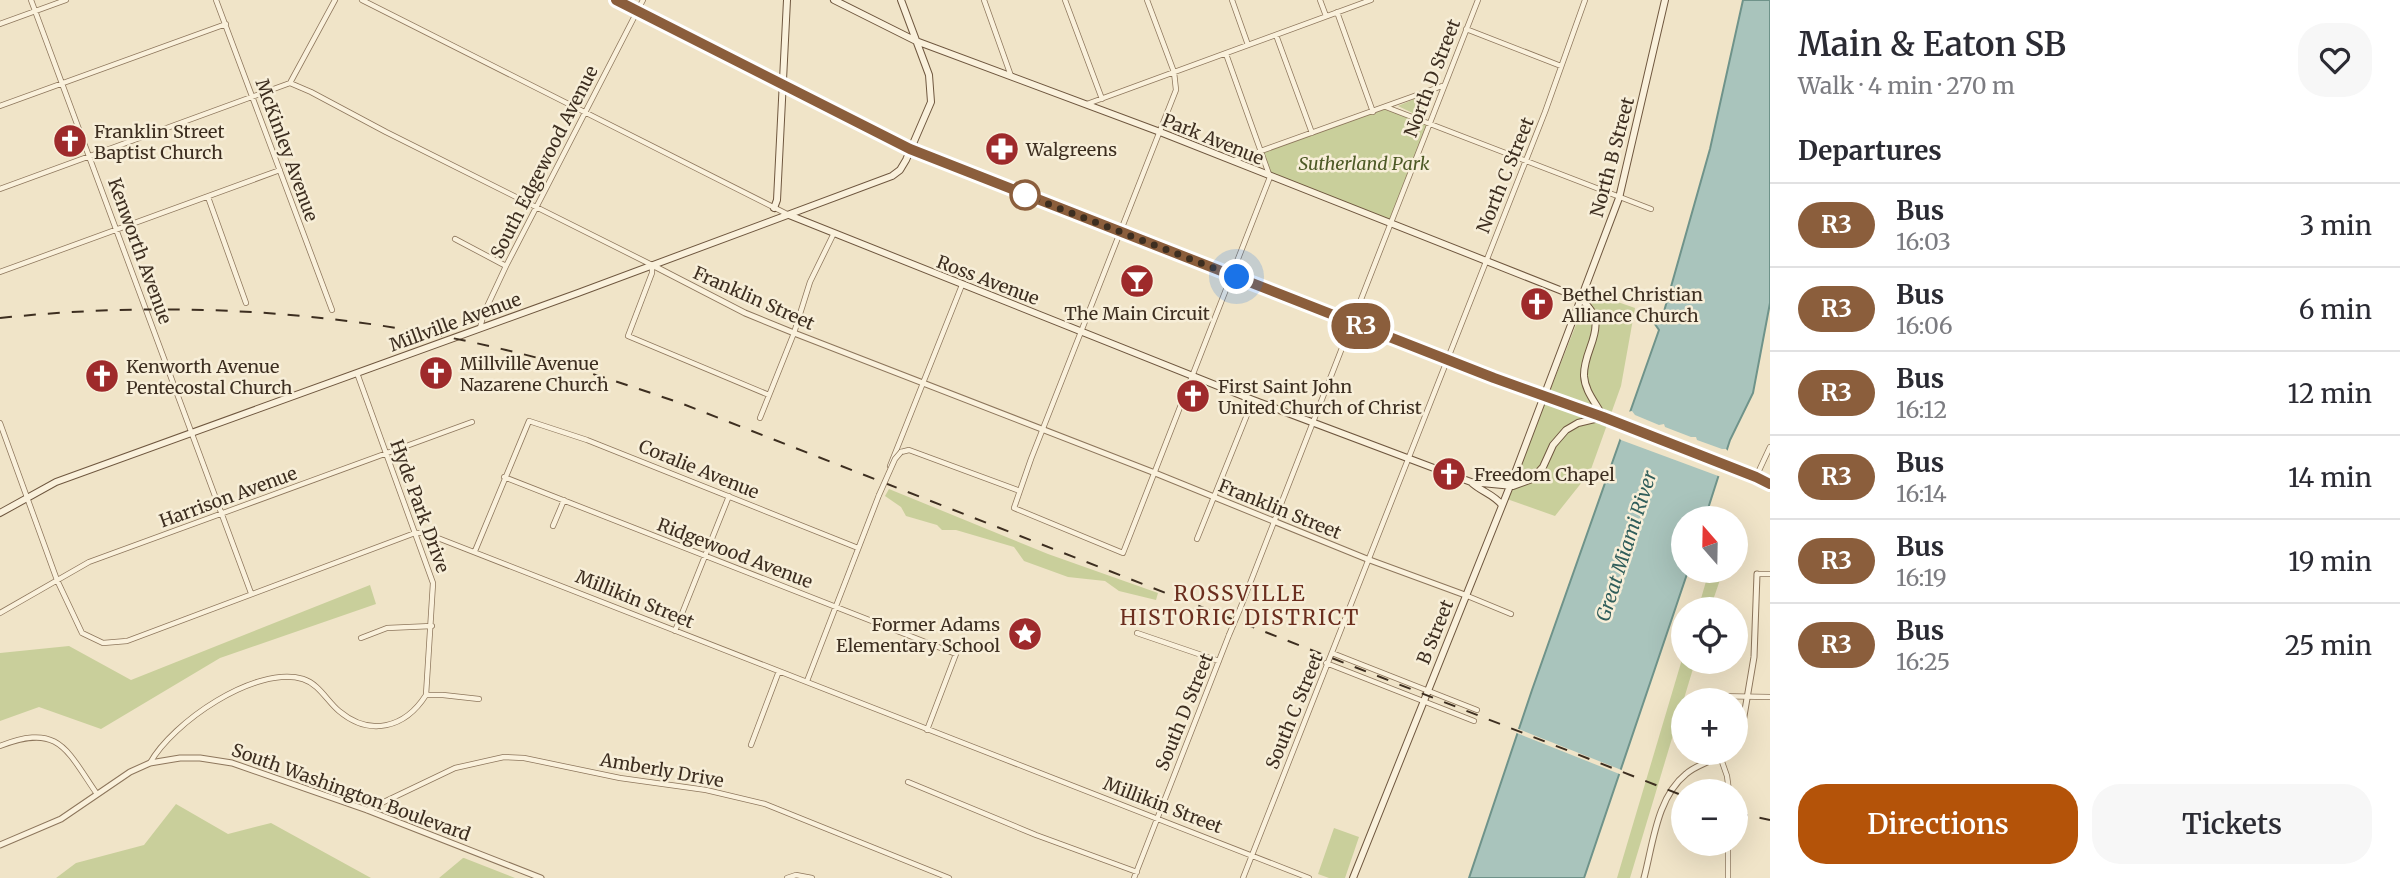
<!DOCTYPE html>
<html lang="en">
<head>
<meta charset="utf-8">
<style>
  :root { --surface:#fff; --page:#f7f7f7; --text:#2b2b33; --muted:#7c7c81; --line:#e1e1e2; --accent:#b45309 }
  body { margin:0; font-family:Merriweather,serif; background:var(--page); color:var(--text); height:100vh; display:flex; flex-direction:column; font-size:26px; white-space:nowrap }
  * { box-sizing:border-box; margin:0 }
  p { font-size:23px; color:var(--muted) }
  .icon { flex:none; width:38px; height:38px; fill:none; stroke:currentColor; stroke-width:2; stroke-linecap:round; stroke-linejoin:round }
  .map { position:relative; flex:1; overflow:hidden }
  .details { display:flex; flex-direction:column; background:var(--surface); width:630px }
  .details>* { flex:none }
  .badge { padding:0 14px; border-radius:23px; font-size:24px; line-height:46px }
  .needle { width:46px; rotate:340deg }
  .fabs { position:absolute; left:1671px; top:506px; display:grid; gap:14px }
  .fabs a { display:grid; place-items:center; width:77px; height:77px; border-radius:50%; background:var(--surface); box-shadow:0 7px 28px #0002; font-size:35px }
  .you { position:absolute; width:35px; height:35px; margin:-18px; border:5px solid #fff; border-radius:50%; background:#1a73e8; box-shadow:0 0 0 10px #1a73e833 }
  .map>.badge { position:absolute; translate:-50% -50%; box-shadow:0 0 0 4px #fff }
  h2 { padding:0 28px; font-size:26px; line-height:63px }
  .round { display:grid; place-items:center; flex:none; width:74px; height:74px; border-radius:28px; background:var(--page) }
  .summary { display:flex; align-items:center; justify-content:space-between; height:119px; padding:0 28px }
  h1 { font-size:33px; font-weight:600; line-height:52px }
  .primary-button { display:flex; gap:14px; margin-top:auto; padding:14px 28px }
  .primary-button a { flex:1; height:80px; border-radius:28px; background:var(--accent); color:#fff; font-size:28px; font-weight:600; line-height:80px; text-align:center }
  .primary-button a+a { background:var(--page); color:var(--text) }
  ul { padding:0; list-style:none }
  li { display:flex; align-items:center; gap:21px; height:84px; padding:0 28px; border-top:2px solid var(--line) }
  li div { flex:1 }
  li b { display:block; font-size:26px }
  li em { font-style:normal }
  li .badge { min-width:77px; font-weight:700; text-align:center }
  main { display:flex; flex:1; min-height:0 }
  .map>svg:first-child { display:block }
  .green { fill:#c9cf9b }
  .water { fill:#a9c4bc; stroke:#6f938a; stroke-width:2 }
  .pier { fill:#f0e4c8 }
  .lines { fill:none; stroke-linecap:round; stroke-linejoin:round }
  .minor-casing { stroke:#8d765c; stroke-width:6 }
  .tertiary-casing { stroke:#8d765c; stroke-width:7 }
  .secondary-casing { stroke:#6f573f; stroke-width:8 }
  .primary-casing { stroke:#5b4430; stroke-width:9 }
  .minor { stroke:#faf1dc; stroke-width:4.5 }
  .tertiary { stroke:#faf1dc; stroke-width:5 }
  .secondary { stroke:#faf1dc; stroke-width:6 }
  .primary { stroke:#f3d9a0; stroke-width:7 }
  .rail { stroke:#3d2e20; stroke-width:2; stroke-dasharray:12 12; stroke-linecap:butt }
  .minor-bridge-casing { stroke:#8d765c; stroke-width:6; stroke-linecap:butt }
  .minor-bridge { stroke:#faf1dc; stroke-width:4.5 }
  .line-casing { stroke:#fff; stroke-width:16 }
  .line { stroke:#8b5e3c; stroke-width:10 }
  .walk { stroke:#3d2e20; stroke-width:7; stroke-dasharray:0 12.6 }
  .stop-dot { fill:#fff; stroke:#8b5e3c; stroke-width:3.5 }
  .labels { text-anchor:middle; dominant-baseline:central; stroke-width:5; stroke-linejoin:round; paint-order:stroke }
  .street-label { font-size:18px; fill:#3d2e20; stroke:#f7eed8 }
  .poi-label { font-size:18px; fill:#3d2e20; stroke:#f7eed8; text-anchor:start }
  .park-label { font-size:18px; font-style:italic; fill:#4d5a26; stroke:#f7eed8 }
  .water-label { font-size:19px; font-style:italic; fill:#2f5d5a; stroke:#f7eed8 }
  .quarter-label { font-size:21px; letter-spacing:2px; fill:#6b2e1e; stroke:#f7eed8 }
</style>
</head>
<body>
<main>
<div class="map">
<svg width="1770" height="878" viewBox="0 0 1770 878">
  <rect width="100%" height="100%" fill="#f0e4c8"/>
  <!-- green -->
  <path class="green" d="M1426,94L1429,97L1421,117L1398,106Z
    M1386,107L1428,123L1390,222L1270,177L1261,151Z
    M1589,292L1635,308L1621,386L1590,472L1555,516L1507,499Z
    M889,489L1048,554L1158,593L1156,600L1119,591L1105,581L1068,577L1024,561L1014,547L956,530H942L937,525L906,516L901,507L885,496Z
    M1709,571H1723L1710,609H1698Z
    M370,585L376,604L220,658L101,729L39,707L0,721V653L69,646L131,680Z
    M1683,656L1684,662H1695L1630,878H1617Z
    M176,804L228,834L271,823L371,878H56L76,863L144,845Z
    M1334,828L1359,837L1345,878H1329L1318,874Z
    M463,858H464L515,878H439Z"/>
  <!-- water -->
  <path class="water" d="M1743,0H1770V303L1753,393L1730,440L1705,518H1684V570L1688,571L1584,878H1469L1532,690L1659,330L1652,320L1663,315L1710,149Z"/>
  <!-- pier -->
  <path class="pier" d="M1632,411L1635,415L1659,425L1664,424L1665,427L1691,437H1696L1697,440L1722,449H1726L1729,452L1721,477L1621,440L1618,437L1627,412Z
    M1516,728L1624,771L1622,775L1514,732Z"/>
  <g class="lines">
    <!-- minor casing -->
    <g class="minor-casing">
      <path id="minor" d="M31,0L251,593
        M216,0L332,310
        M362,0L789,215
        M984,0L1011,76
        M1065,0L1102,99
        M1147,0L1174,72L1176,90L1031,459L1014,508L1123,553L1270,177L1226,54
        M1232,0L1248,45
        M1320,0L1326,16
        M1337,12L1373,112
        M0,24L66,0
        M1466,29L1561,66
        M1276,35L1312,133
        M290,83L335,0
        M1087,104L1371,0
        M0,106L226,24
        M1386,107L1651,209
        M1233,161L1442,86
        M0,189L290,83L311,92L386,132L652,265V273L628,336L769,395
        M208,197L246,303
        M455,239L506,266
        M0,272L280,170
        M480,328L484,313L506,266L643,0
        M760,418L794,333L810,282L834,233
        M0,423L57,580L82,633L103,643L127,641L415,533H425L1309,878
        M901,452L909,450L1020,491
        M890,466L962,285
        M504,477L956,654L927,730
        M1756,477L1770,447
        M553,526L564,500
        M1197,539L1253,400
        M475,551L529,421L587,440L858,548
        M1757,574H1770
        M1465,595L1511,614
        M1240,609L1478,0
        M0,613L89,562L472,422
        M675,631L729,496
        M1137,633L1219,661
        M361,638L387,628L432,626
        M1332,653L1477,710
        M1326,663L1474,721
        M807,681L879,495
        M426,695H443L479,699
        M1698,699L1713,696L1770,697
        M751,745L779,671
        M0,746C59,723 66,749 97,794
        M1720,756L1727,776L1729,791
        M150,763C172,723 255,665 303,679C319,684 327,701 339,711C370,737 405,728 426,695L433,583L357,373
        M908,782L1036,835L1137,872
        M367,810L455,768L504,757L524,758L620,778L706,790L765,804L949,878
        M787,878L796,875L812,878
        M1134,878L1229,635
        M1243,878L1545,112L1585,0
        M1728,878V844"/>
    </g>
    <!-- tertiary casing -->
    <g class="tertiary-casing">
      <path id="tertiary" d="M652,265L745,313L794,333L1155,473L1367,559L1465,595
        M1736,739L1743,722L1754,657L1757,574
        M0,845L61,819L130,772L150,763L180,758H200L232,763L367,810L541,878
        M1644,878C1653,844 1657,797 1686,774C1697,764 1713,762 1724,752"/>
    </g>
    <!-- secondary casing -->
    <g class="secondary-casing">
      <path id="secondary" d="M774,208L777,200L787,0
        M789,215L1253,400L1471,482L1513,486L1532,479L1543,467L1553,445L1566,430L1578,423L1603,417C1597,404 1585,392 1584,376C1583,346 1613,326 1580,298L1160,132L916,41L834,0
        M1472,483C1482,492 1493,494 1502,505
        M0,513L56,482L578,293L892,176L900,170L906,160L931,102L929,75L901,0
        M1353,878L1510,486L1619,198L1665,0"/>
    </g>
    <!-- primary casing -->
    <g class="primary-casing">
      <path id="primary" d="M616,0L910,149L1494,378L1603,417L1756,477L1770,484"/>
    </g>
    <!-- minor -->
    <use href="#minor" class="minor"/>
    <!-- tertiary -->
    <use href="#tertiary" class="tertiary"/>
    <!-- secondary -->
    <use href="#secondary" class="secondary"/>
    <!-- primary -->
    <use href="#primary" class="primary"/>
    <!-- rail -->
    <path class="rail" d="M0,318C169,300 341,310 506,350C566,364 625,384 683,404L1684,796
      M1736,813L1770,820"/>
    <!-- minor-bridge casing -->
    <g class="minor-bridge-casing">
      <path id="minor-bridge" d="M879,495L895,459L901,452
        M1229,635L1240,609"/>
    </g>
    <!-- minor-bridge -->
    <use href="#minor-bridge" class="minor-bridge"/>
  </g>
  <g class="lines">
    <!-- line casing -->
    <g class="line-casing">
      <path id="line" d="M616,0L910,149L1494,378L1603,417L1756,477L1770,484"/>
    </g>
    <!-- line -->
    <use href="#line" class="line"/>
    <!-- walk -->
    <path class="walk" d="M1025,195L1237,277"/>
  </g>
  <!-- icons -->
  <defs>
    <g id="church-disc" transform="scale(1.75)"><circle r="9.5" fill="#9e2a2b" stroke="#f7eed8"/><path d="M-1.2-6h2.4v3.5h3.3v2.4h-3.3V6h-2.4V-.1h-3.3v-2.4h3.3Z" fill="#fff"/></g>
    <g id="pharmacy-disc" transform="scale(1.75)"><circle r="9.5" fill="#9e2a2b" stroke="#f7eed8"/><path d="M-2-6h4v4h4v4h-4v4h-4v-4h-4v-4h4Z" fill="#fff"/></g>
    <g id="bar-disc" transform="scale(1.75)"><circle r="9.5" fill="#9e2a2b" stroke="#f7eed8"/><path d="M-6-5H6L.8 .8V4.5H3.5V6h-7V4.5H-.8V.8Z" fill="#fff"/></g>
    <g id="sight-disc" transform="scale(1.75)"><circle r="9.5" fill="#9e2a2b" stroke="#f7eed8"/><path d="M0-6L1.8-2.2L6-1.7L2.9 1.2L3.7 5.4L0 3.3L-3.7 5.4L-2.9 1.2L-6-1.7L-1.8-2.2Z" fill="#fff"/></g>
  </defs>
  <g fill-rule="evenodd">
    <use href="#church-disc" x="70" y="141"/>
    <use href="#pharmacy-disc" x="1002" y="149"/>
    <use href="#bar-disc" x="1137" y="281"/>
    <use href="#church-disc" x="1537" y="304"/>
    <use href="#church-disc" x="436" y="373"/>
    <use href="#church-disc" x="102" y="376"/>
    <use href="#church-disc" x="1193" y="396"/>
    <use href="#church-disc" x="1449" y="474"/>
    <use href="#sight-disc" x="1025" y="634"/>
  </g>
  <!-- markers -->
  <circle class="stop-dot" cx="1025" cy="195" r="14"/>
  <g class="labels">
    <!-- street labels -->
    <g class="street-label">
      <text transform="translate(1432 78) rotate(-69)">North D Street</text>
      <text transform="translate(1213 139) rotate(22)">Park Avenue</text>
      <text transform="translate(287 150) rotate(70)">McKinley Avenue</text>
      <text transform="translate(1612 157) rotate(-75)">North B Street</text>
      <text transform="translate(544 162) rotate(-63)">South Edgewood Avenue</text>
      <text transform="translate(1505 175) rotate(-68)">North C Street</text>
      <text transform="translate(140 251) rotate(70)">Kenworth Avenue</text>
      <text transform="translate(988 280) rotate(21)">Ross Avenue</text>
      <text transform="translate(754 298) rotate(24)">Franklin Street</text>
      <text transform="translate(455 322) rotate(-20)">Millville Avenue</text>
      <text transform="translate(699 469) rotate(22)">Coralie Avenue</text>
      <text transform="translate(228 497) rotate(-20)">Harrison Avenue</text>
      <text transform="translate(420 506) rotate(70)">Hyde Park Drive</text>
      <text transform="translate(1280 509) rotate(22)">Franklin Street</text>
      <text transform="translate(735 553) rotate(21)">Ridgewood Avenue</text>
      <text transform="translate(635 599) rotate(22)">Millikin Street</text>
      <text transform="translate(1435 632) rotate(-68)">B Street</text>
      <text transform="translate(1294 711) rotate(-68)">South C Street</text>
      <text transform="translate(1184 712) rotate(-68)">South D Street</text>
      <text transform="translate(662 770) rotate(10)">Amberly Drive</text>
      <text transform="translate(351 792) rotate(20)">South Washington Boulevard</text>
      <text transform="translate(1163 805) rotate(21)">Millikin Street</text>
    </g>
    <!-- poi labels -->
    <g class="poi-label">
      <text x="94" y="131">Franklin Street<tspan x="94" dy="21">Baptist Church</tspan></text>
      <text x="1026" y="149">Walgreens</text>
      <text x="1562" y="294">Bethel Christian<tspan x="1562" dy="21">Alliance Church</tspan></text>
      <text x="1137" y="313" text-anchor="middle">The Main Circuit</text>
      <text x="460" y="363">Millville Avenue<tspan x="460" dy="21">Nazarene Church</tspan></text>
      <text x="126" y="366">Kenworth Avenue<tspan x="126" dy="21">Pentecostal Church</tspan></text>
      <text x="1218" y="386">First Saint John<tspan x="1218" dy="21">United Church of Christ</tspan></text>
      <text x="1474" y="474">Freedom Chapel</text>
      <text x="1000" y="624" text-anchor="end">Former Adams<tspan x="1000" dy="21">Elementary School</tspan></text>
    </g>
    <!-- park labels -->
    <g class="park-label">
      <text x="1364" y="163">Sutherland Park</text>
    </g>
    <!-- water labels -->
    <g class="water-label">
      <text transform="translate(1626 546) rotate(-72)">Great Miami River</text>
    </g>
    <!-- quarter labels -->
    <g class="quarter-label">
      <text x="1240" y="593">ROSSVILLE<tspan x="1240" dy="24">HISTORIC DISTRICT</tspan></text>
    </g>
  </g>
</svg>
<div class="fabs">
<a><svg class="needle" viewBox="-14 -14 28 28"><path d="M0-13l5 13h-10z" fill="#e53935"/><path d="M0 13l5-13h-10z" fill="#7c7c81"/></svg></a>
<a><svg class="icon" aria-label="locate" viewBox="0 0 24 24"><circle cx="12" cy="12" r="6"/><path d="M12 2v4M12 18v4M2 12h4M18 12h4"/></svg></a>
<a>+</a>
<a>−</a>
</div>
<div class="you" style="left:1237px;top:277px"></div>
<b class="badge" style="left:1361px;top:326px;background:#8b5e3c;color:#fff">R3</b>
</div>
<section class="details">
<div class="summary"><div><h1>Main &amp; Eaton SB</h1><p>Walk · 4 min · 270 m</p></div><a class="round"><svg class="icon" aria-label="heart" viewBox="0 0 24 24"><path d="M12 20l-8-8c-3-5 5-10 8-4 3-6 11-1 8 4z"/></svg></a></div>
<h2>Departures</h2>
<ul>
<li><span class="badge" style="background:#8b5e3c;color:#fff">R3</span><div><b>Bus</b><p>16:03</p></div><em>3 min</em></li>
<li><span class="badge" style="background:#8b5e3c;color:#fff">R3</span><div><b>Bus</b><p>16:06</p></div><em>6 min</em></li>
<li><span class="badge" style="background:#8b5e3c;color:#fff">R3</span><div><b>Bus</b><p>16:12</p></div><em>12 min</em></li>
<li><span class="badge" style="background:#8b5e3c;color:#fff">R3</span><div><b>Bus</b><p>16:14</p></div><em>14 min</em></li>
<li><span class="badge" style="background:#8b5e3c;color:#fff">R3</span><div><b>Bus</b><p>16:19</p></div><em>19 min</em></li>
<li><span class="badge" style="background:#8b5e3c;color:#fff">R3</span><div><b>Bus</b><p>16:25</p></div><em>25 min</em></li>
</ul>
<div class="primary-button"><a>Directions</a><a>Tickets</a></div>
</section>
</main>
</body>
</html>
